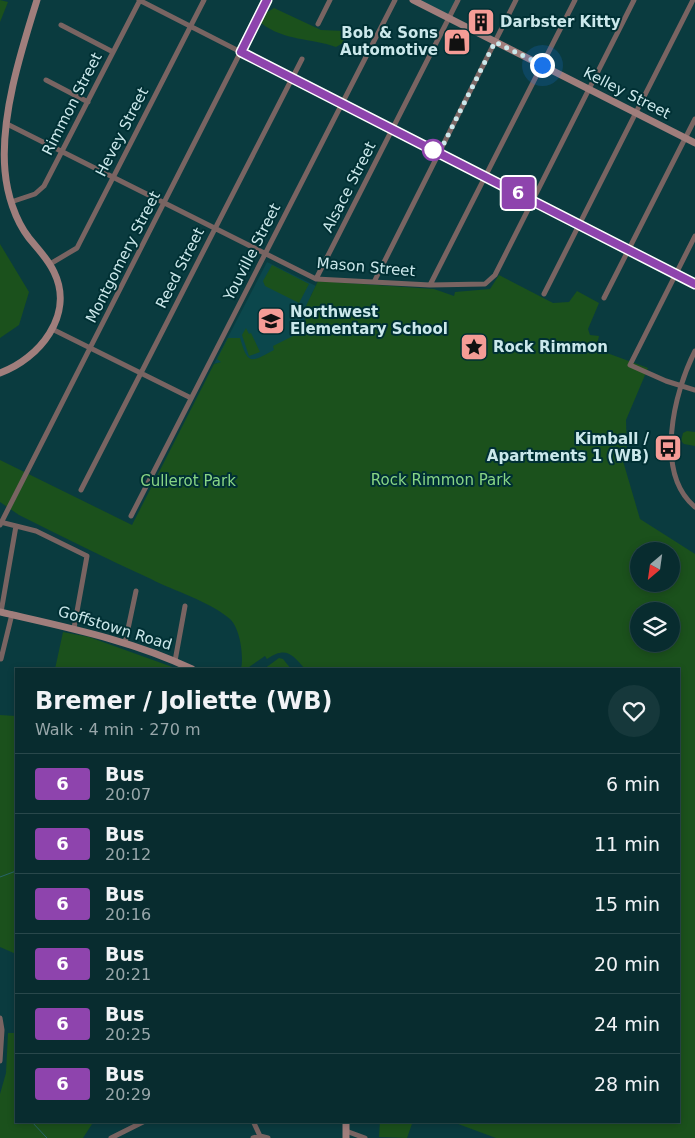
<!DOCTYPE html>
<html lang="en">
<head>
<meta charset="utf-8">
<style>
  :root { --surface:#082c2f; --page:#16383b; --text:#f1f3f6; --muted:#98a7aa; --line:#29484b }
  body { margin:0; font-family:"DejaVu Sans",sans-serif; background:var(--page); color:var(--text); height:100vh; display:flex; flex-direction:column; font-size:19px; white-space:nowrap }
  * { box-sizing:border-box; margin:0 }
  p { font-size:16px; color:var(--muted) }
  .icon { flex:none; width:28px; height:28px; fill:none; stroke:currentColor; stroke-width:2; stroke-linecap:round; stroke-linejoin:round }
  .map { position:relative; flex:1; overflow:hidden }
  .side { position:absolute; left:15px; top:668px; width:665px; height:455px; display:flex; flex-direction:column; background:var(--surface); border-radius:0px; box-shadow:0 2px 8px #0003,0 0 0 1px var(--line) }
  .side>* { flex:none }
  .badge { padding:0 10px; border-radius:4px; font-size:18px; line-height:32px }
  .needle { width:32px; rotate:209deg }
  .tools { position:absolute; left:630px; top:542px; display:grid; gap:10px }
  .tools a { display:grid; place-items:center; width:50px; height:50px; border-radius:50%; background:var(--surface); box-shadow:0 2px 8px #0003,0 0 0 1px var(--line); font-size:25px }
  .you { position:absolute; width:25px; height:25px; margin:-12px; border:4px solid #fff; border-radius:50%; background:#1a73e8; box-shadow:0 0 0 8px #1a73e833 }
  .map>.badge { position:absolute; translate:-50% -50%; box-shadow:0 0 0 2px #fff }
  .round { display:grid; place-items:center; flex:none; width:52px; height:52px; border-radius:26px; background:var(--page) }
  .head { display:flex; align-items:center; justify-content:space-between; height:85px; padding:0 20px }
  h1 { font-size:24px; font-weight:700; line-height:38px }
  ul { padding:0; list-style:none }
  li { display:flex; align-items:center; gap:15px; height:60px; padding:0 20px; border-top:1px solid var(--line) }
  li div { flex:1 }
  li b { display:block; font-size:19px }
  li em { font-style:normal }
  li .badge { min-width:55px; font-weight:700; text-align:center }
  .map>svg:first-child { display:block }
  .built { fill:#0b474c }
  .green { fill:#1b511c; fill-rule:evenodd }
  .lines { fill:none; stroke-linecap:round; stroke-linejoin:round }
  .stream { stroke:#28646a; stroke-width:1 }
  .street { stroke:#796462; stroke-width:5 }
  .secondary { stroke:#a07e7c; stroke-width:7 }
  .line-casing { stroke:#fff; stroke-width:11 }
  .line { stroke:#8e44ad; stroke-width:8 }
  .walk { stroke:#cbe8eb; stroke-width:5; stroke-dasharray:0 9 }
  .stop-dot { fill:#fff; stroke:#8e44ad; stroke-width:2.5 }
  .labels { text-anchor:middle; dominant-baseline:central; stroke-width:4; stroke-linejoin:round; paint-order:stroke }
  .poi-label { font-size:15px; font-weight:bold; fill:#cbe8eb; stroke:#003034; text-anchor:start }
  .street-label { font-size:15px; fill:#cbe8eb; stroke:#003034 }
  .park-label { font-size:15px; fill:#88d585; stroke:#003034 }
</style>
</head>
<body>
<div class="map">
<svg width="695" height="1138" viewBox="0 0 695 1138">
  <rect width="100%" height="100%" fill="#0a3b3f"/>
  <!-- built -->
  <path class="built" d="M413,0H458L449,18Z
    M267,262L316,286L311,295L305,325L264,377L222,362L214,364Z"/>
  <!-- green -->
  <path class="green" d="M0,0L8,2L0,22Z
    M274,8L321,30L345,31L343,43L336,47C311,38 284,41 261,23L266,13Z
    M0,244L29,292L19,325L0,338Z
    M272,265L309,284L299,303L265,286L263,281Z
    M499,275L553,303L569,302L577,291L599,303L588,329L590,335L599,336L596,349L648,368L626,420L627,455L623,461L640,519L695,554V1138H496L450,1121H679V669H305C292,654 286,646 267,659L265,656L246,669H241C244,656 240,628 230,619C207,600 176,592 151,579C107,559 63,537 19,515L0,502V460L132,525L214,364L221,362L217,359L228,338H240C248,365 250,363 274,350L273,346L297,334L299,326L305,325L306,306L318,281L434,289L454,296L455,292L490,289ZM639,551H671V584H639ZM639,611H671V644H639Z
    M246,328L249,334L251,333L260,352L249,356L242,335Z
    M687,431L695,432V446L684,444L681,441L683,433Z
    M63,632L89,637L178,669H55Z
    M279,658L283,659L291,669H264Z
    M0,715L16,716V954L0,947Z
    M8,1033H16V1121H94L83,1138H0V1094L6,1073Z
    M380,1121H413L407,1138L379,1137Z"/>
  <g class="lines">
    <!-- stream -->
    <path class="stream" d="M0,877L16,871
      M31,1121L47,1138"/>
    <!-- street -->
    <path class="street" d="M139,0L695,284
      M318,24L330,0
      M61,25L113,52
      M46,80L88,102
      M7,124L316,279L430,285L485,284L495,275L634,0
      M11,202L35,194L44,186L140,0
      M695,236L630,365L666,381L695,390
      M50,264L77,248L79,244L204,0
      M316,279L458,0
      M374,282L516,0
      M430,285L575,0
      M544,294L693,0
      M604,298L695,119
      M52,329L191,398
      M695,351C674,392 654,473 695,507
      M81,490L302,59
      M131,516L395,0
      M0,522L36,531L87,556L74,628
      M0,525L267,0
      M1,612L16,526
      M125,643L136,591
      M1,659L12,614
      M175,661L185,606
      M0,1018L2,1030L0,1061
      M253,1121L260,1136
      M346,1131L365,1138
      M111,1138L145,1121
      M253,1138L260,1136L268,1138"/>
    <!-- secondary -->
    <path class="secondary" d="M413,0L695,143
      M0,373C39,359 75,315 54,272C48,259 38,249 29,238C15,220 7,194 5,171C0,117 21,51 37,0
      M0,612C65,627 131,640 192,669
      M346,1138V1121"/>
  </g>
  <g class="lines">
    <!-- line casing -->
    <g class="line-casing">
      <path id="line" d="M267,0L241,52L695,284"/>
    </g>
    <!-- line -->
    <use href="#line" class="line"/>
    <!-- walk -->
    <path class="walk" d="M433,150L439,153L495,42L542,65"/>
  </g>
  <!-- icons -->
  <defs>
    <g id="building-square" transform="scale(1.4375)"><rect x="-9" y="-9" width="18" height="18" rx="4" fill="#f59c96" stroke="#003034"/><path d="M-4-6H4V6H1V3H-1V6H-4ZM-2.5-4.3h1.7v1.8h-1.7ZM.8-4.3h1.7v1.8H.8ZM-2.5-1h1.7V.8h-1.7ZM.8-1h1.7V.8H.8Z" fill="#111"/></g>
    <g id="shop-square" transform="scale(1.4375)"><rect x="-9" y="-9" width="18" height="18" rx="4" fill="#f59c96" stroke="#003034"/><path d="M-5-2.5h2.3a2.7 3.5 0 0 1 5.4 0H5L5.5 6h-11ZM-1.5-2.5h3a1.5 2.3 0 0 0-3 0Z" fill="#111"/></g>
    <g id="school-square" transform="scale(1.4375)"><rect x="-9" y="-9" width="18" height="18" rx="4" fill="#f59c96" stroke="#003034"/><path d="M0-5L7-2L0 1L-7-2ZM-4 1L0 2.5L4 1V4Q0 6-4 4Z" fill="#111"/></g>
    <g id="sight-square" transform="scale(1.4375)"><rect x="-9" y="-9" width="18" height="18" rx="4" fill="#f59c96" stroke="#003034"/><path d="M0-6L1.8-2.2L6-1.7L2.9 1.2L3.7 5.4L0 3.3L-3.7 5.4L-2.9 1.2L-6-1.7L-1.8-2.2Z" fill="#111"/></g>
    <g id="bus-square" transform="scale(1.4375)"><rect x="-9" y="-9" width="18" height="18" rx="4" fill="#f59c96" stroke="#003034"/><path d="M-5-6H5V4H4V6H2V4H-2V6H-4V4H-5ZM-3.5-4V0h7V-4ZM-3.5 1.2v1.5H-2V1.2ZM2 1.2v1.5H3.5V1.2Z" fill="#111"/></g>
  </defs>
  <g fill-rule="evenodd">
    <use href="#building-square" x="481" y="22"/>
    <use href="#shop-square" x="457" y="42"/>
    <use href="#school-square" x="271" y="321"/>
    <use href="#sight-square" x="474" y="347"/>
    <use href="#bus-square" x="668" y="448"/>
  </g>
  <!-- markers -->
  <circle class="stop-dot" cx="433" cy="150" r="10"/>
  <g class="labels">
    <!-- poi labels -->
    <g class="poi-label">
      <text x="500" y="22">Darbster Kitty</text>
      <text x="438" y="33" text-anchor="end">Bob &amp; Sons<tspan x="438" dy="17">Automotive</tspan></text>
      <text x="290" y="312">Northwest<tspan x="290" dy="17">Elementary School</tspan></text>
      <text x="493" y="347">Rock Rimmon</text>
      <text x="649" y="439" text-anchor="end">Kimball /<tspan x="649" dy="17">Apartments 1 (WB)</tspan></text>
    </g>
    <!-- street labels -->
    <g class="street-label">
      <text transform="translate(627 93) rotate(27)">Kelley Street</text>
      <text transform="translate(72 104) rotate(-63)">Rimmon Street</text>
      <text transform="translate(122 132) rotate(-63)">Hevey Street</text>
      <text transform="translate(349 187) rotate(-63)">Alsace Street</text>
      <text transform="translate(252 252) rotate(-63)">Youville Street</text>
      <text transform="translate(123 257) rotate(-63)">Montgomery Street</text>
      <text transform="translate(366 267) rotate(5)">Mason Street</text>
      <text transform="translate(180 268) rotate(-63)">Reed Street</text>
      <text transform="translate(115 628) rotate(17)">Goffstown Road</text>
    </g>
    <!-- park labels -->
    <g class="park-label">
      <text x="441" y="480">Rock Rimmon Park</text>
      <text x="188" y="481">Cullerot Park</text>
    </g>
  </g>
</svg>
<div class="tools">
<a><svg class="needle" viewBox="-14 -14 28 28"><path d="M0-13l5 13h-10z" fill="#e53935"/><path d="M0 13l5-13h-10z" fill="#98a7aa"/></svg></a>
<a><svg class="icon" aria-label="layers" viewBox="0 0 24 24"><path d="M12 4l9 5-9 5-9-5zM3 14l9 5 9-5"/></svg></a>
</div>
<div class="you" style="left:542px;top:65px"></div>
<b class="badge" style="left:518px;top:193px;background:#8e44ad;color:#fff">6</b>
<section class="side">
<div class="head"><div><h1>Bremer / Joliette (WB)</h1><p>Walk · 4 min · 270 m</p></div><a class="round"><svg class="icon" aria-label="heart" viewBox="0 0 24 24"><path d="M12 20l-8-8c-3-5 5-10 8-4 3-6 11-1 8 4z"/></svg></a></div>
<ul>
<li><span class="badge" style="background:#8e44ad;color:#fff">6</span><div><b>Bus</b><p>20:07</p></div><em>6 min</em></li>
<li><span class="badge" style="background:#8e44ad;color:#fff">6</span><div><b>Bus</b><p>20:12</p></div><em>11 min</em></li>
<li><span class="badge" style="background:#8e44ad;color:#fff">6</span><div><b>Bus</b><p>20:16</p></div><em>15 min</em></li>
<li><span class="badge" style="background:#8e44ad;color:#fff">6</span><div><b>Bus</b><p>20:21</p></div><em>20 min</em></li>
<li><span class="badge" style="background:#8e44ad;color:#fff">6</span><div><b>Bus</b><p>20:25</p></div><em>24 min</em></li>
<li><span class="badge" style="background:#8e44ad;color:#fff">6</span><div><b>Bus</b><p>20:29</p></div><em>28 min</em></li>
</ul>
</section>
</div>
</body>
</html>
